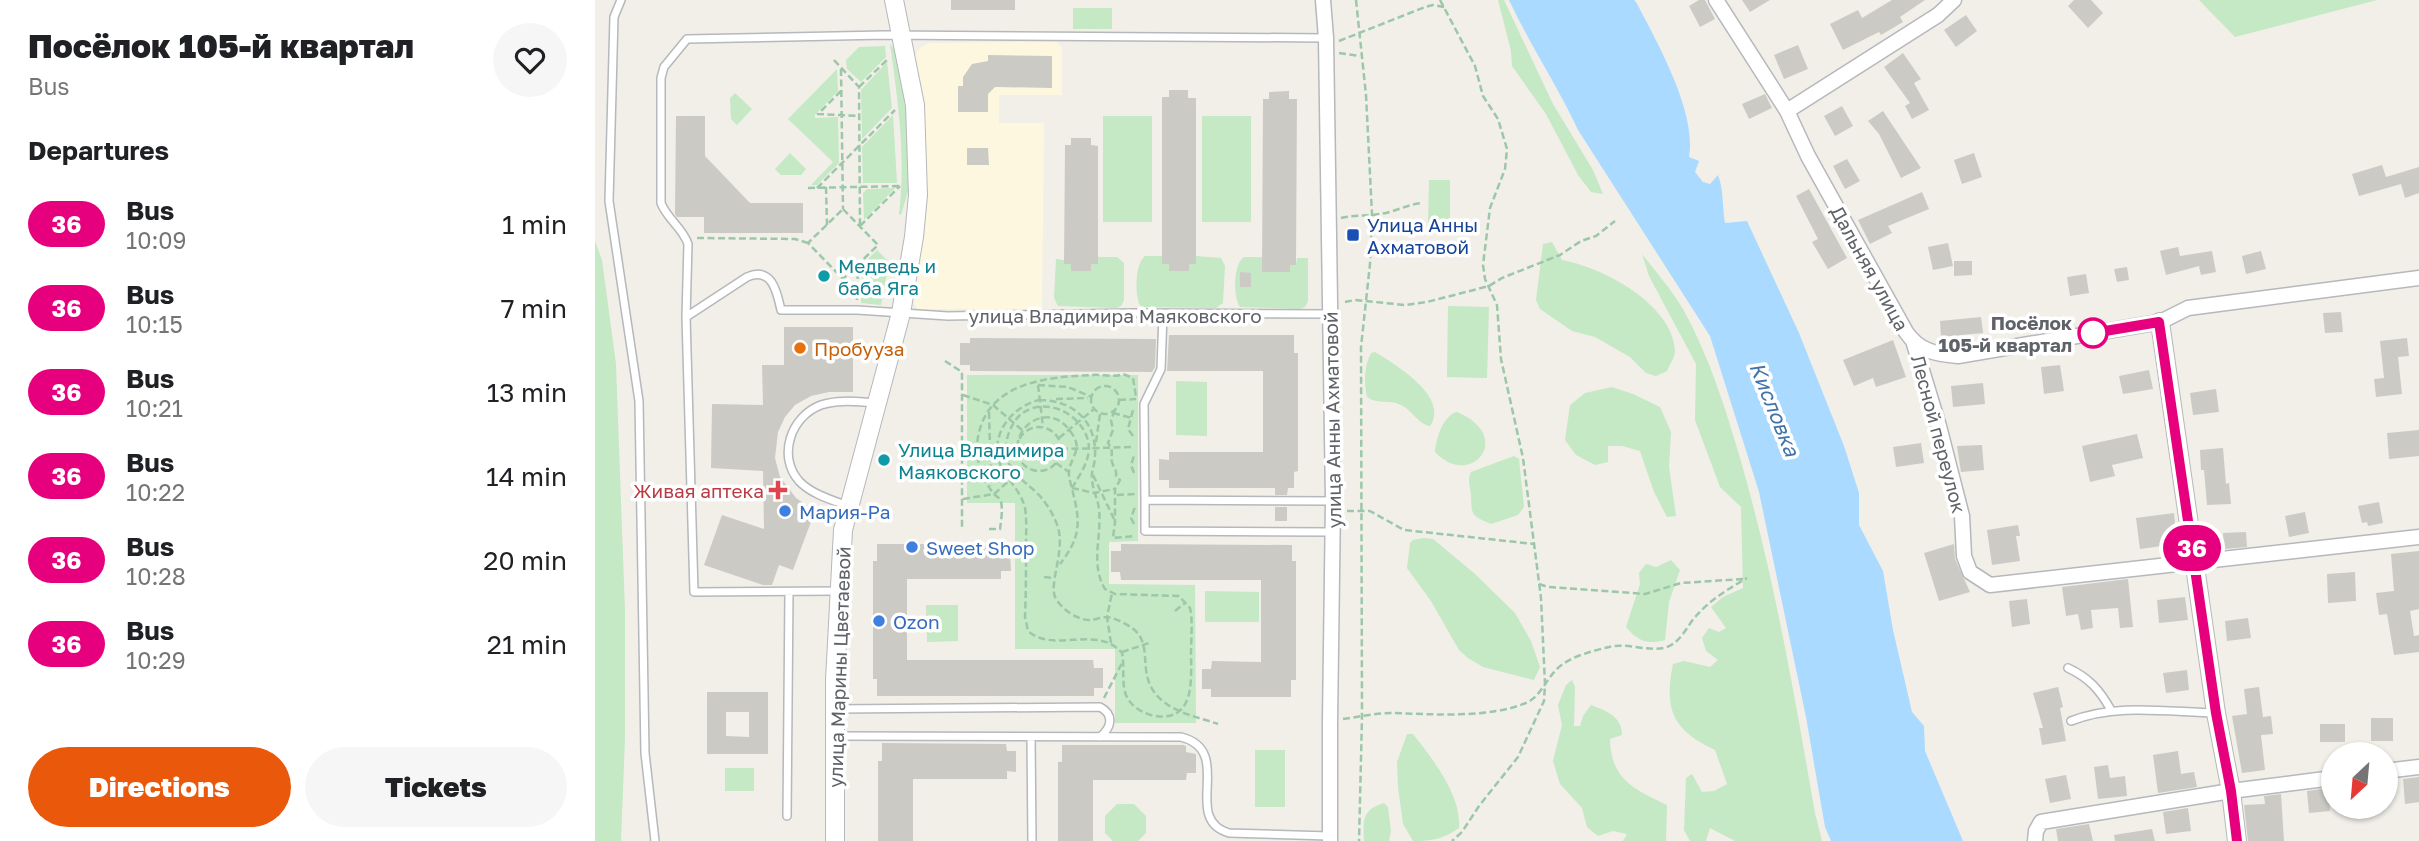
<!DOCTYPE html>
<html lang="en">
<head>
<meta charset="utf-8">
<style>
  :root { --surface:#fff; --page:#f6f6f6; --text:#202124; --muted:#757577; --accent:#ea580c }
  body { margin:0; font-family:"Golos Text",sans-serif; background:var(--page); color:var(--text); height:100vh; display:flex; flex-direction:column; font-size:26px; white-space:nowrap }
  * { box-sizing:border-box; margin:0 }
  p { font-size:23px; color:var(--muted) }
  .icon { flex:none; width:38px; height:38px; fill:none; stroke:currentColor; stroke-width:2; stroke-linecap:round; stroke-linejoin:round }
  .map { position:relative; flex:1; overflow:hidden }
  .details { display:flex; flex-direction:column; background:var(--surface); width:595px }
  .details>* { flex:none }
  .badge { padding:0 14px; border-radius:23px; font-size:24px; line-height:46px }
  .needle { width:46px; rotate:206deg }
  .buttons { position:absolute; left:1726px; top:742px; display:grid; gap:14px }
  .buttons a { display:grid; place-items:center; width:77px; height:77px; border-radius:50%; background:var(--surface); box-shadow:0 2px 5px #0004; font-size:35px }
  .map>.badge { position:absolute; translate:-50% -50%; box-shadow:0 0 0 4px #fff }
  h2 { padding:0 28px; font-size:26px; line-height:63px }
  .round { display:grid; place-items:center; flex:none; width:74px; height:74px; border-radius:37px; background:var(--page) }
  .head { display:flex; align-items:center; justify-content:space-between; height:119px; padding:0 28px }
  h1 { font-size:33px; font-weight:800; line-height:52px }
  .cta { display:flex; gap:14px; margin-top:auto; padding:14px 28px }
  .cta a { flex:1; height:80px; border-radius:42px; background:var(--accent); color:#fff; font-size:28px; font-weight:800; line-height:80px; text-align:center }
  .cta a+a { background:var(--page); color:var(--text) }
  ul { padding:0; list-style:none }
  li { display:flex; align-items:center; gap:21px; height:84px; padding:0 28px }
  li div { flex:1 }
  li b { display:block; font-size:26px }
  li em { font-style:normal }
  li .badge { min-width:77px; font-weight:700; text-align:center }
  main { display:flex; flex:1; min-height:0 }
  .map>svg:first-child { display:block }
  .commercial { fill:#fef7e0 }
  .green { fill:#c5e8c5 }
  .water { fill:#aadaff }
  .building { fill:#cccac5; fill-rule:evenodd }
  .lines { fill:none; stroke-linecap:round; stroke-linejoin:round }
  .service-casing { stroke:#b5b8bc; stroke-width:10 }
  .minor-casing { stroke:#b5b8bc; stroke-width:17 }
  .tertiary-casing { stroke:#b5b8bc; stroke-width:20 }
  .path { stroke:#9cc7a9; stroke-width:2.5; stroke-dasharray:7 3.5; stroke-linecap:butt }
  .service { stroke:#fff; stroke-width:7 }
  .minor { stroke:#fff; stroke-width:14 }
  .tertiary { stroke:#fff; stroke-width:18 }
  .line-casing { stroke:#fff; stroke-width:16 }
  .line { stroke:#e6007e; stroke-width:10 }
  .transit-dot { fill:#1a4fb4; stroke:#fff; stroke-width:2.5 }
  .culture-dot { fill:#0f9aa8; stroke:#fff; stroke-width:2.5 }
  .stop-dot { fill:#fff; stroke:#e6007e; stroke-width:3.5 }
  .food-dot { fill:#e8710a; stroke:#fff; stroke-width:2.5 }
  .health-dot { fill:#e0444e; stroke:#fff; stroke-width:2.5 }
  .shop-dot { fill:#3f7fe0; stroke:#fff; stroke-width:2.5 }
  .labels { text-anchor:middle; dominant-baseline:central; stroke-width:7; stroke-linejoin:round; paint-order:stroke }
  .transit-label { font-size:19px; fill:#164399; stroke:#fff; text-anchor:start }
  .culture-label { font-size:19px; fill:#0d838f; stroke:#fff; text-anchor:start }
  .street-label { font-size:19px; fill:#5f6368; stroke:#fff }
  .stop-label { font-size:19px; font-weight:bold; fill:#5f6368; stroke:#fff; text-anchor:end }
  .food-label { font-size:19px; fill:#c56008; stroke:#fff; text-anchor:start }
  .health-label { font-size:19px; fill:#be3a42; stroke:#fff; text-anchor:end }
  .shop-label { font-size:19px; fill:#366cbe; stroke:#fff; text-anchor:start }
  .water-label { font-size:21px; font-style:italic; fill:#4174aa; stroke:#fff }
</style>
</head>
<body>
<main>
<section class="details">
<div class="head"><div><h1>Посёлок 105-й квартал</h1><p>Bus</p></div><a class="round"><svg class="icon" aria-label="heart" viewBox="0 0 24 24"><path d="M12 20l-8-8c-3-5 5-10 8-4 3-6 11-1 8 4z"/></svg></a></div>
<h2>Departures</h2>
<ul>
<li><span class="badge" style="background:#e6007e;color:#fff">36</span><div><b>Bus</b><p>10:09</p></div><em>1 min</em></li>
<li><span class="badge" style="background:#e6007e;color:#fff">36</span><div><b>Bus</b><p>10:15</p></div><em>7 min</em></li>
<li><span class="badge" style="background:#e6007e;color:#fff">36</span><div><b>Bus</b><p>10:21</p></div><em>13 min</em></li>
<li><span class="badge" style="background:#e6007e;color:#fff">36</span><div><b>Bus</b><p>10:22</p></div><em>14 min</em></li>
<li><span class="badge" style="background:#e6007e;color:#fff">36</span><div><b>Bus</b><p>10:28</p></div><em>20 min</em></li>
<li><span class="badge" style="background:#e6007e;color:#fff">36</span><div><b>Bus</b><p>10:29</p></div><em>21 min</em></li>
</ul>
<div class="cta"><a>Directions</a><a>Tickets</a></div>
</section>
<div class="map">
<svg width="1824" height="841" viewBox="0 0 1824 841">
  <rect width="100%" height="100%" fill="#f1efe8"/>
  <!-- commercial -->
  <path class="commercial" d="M462,42L467,48V95H404V123H449L447,309H323L317,301L320,56L325,48L334,43Z"/>
  <!-- green -->
  <path class="green" d="M903,0H909L958,104L998,170L1008,194L996,192L983,175L951,114L917,66L916,51Z
    M1604,0H1782L1640,37Z
    M478,8H517V29H478Z
    M295,44L303,54L313,130L315,185L306,215L304,214C311,157 303,101 295,44Z
    M290,46L291,57L266,82L252,69L251,60L264,47Z
    M292,62L297,108L267,139L266,90Z
    M242,69L243,91L220,115V118L243,117L244,163L222,185H216L238,162L193,119Z
    M140,93L157,109L142,125L136,119L135,98Z
    M298,115L302,183H268L267,147Z
    M508,116H557V222H508Z
    M607,116H656V222H607Z
    M195,153L211,169L206,175H186L180,169Z
    M834,180H855V224H833Z
    M300,188L269,220L268,193L272,189Z
    M0,241L7,260L21,364L30,611V738L26,841H0Z
    M957,242L967,260C1007,267 1078,304 1080,351C1080,357 1074,366 1072,371L1061,376L1051,373L1035,357L1000,337L977,331L945,309L941,300L948,244Z
    M282,250L294,262L286,305L266,303L268,264Z
    M1047,254C1061,272 1077,290 1088,309C1114,356 1130,407 1145,458C1179,575 1199,693 1220,813L1227,841H1140L1115,828L1111,841H1095L1089,830L1091,778L1097,774L1107,792L1119,791L1132,784L1120,750C1077,730 1069,709 1078,664L1089,661L1115,667L1123,660L1111,651L1107,638L1114,628L1124,632L1131,628L1116,607L1128,597L1148,588L1146,507L1125,487L1100,420L1101,364L1054,276Z
    M550,256H567L574,264L594,271V264H601V256L626,258L630,266L628,303L621,308L546,307C539,297 540,263 550,256Z
    M503,257H522L529,263V300L526,306L521,308L463,306L459,298L461,259L469,260L496,271V264L503,263Z
    M649,257H668L675,272H694L695,265H701L702,258H713V301L710,307L705,309L645,307C638,297 638,264 649,257Z
    M853,306L894,307L892,378L852,377Z
    M780,352C801,365 855,397 835,426C823,424 817,410 806,405C795,399 783,405 772,397C769,384 769,366 776,353Z
    M372,375H543V541L514,542V584L600,585L601,723H520V649H420V503H372Z
    M581,381L612,382V436L581,435Z
    M1017,387L1038,394L1065,407L1076,432L1074,467L1081,516L1072,517L1059,492L1045,451L1027,446H1013V462L1000,465L981,455L970,440L975,405L990,393Z
    M862,412C921,437 875,490 840,452C841,439 848,415 862,412Z
    M919,456L924,459L929,507L923,515L896,524C875,515 877,515 876,495C875,485 872,481 876,472Z
    M828,538L838,539L880,574L920,613L936,641L945,667L939,680L888,667L873,658L864,650L836,601L812,568L815,543L818,540Z
    M1076,560L1085,570L1074,602L1070,640C1052,645 1043,641 1031,627L1045,584L1044,573L1051,564L1061,567Z
    M610,591L664,592V622H610Z
    M331,605H363V641L332,642Z
    M977,680L980,687L979,726H985L988,716L996,705C1011,711 1027,716 1027,735L1015,739C1016,780 1039,789 1072,805L1071,841H1028L1032,834L1018,831L1003,836L992,827L987,808L965,784L958,761L967,725L963,705L971,685Z
    M812,734H818C837,758 867,796 864,828C848,839 837,841 818,841L808,824L803,787L802,762Z
    M660,750H690V807H660Z
    M130,768H159V791H130Z
    M789,803L793,807L796,831L794,841H769C768,820 767,810 789,803Z
    M522,804H539L551,816V833L543,841H518L510,833V816Z"/>
  <!-- water -->
  <path class="water" d="M914,0H1039L1041,2C1062,42 1102,112 1094,157L1104,161L1100,172L1108,182L1115,184L1123,175C1129,191 1127,206 1130,223L1152,221L1204,333L1249,446L1264,493V525L1288,571L1298,630L1317,712L1329,726L1330,751L1368,841H1236L1230,827L1211,717L1164,492L1115,336L983,130C962,85 935,45 914,0Z"/>
  <!-- building -->
  <path class="building" d="M356,0H420V10H356Z
    M1104,0H1110L1120,19L1105,27L1094,6Z
    M1147,0H1175L1155,12Z
    M1297,0H1330L1305,17L1308,22L1286,35L1284,32L1248,50L1235,24L1263,10L1267,18Z
    M1479,0H1496L1508,13L1493,28L1473,6Z
    M1371,15L1382,31L1361,47L1349,30Z
    M1203,45L1213,69L1189,79L1179,55Z
    M1308,53L1326,79L1319,83L1334,110L1317,119L1310,106L1315,103L1289,67Z
    M393,55L457,56V88L400,87L393,94V112H363V86H368V77L377,64L393,61Z
    M574,90H593V98H601V264H594V271H574V264H567V97H574Z
    M694,91V99H702L701,265H695V272H667L668,99H674V92Z
    M1170,94L1177,108L1154,119L1147,104Z
    M1247,106L1258,126L1240,136L1229,116Z
    M1288,111L1326,168L1306,178L1284,134L1273,121Z
    M81,116H110V156L155,203H208V233H109V217H82L80,214Z
    M476,138H496V145L503,146V264H496V271H476V264H469L470,145H476Z
    M372,148H393L394,165H372Z
    M1379,153L1387,177L1367,184L1359,160Z
    M1252,159L1265,181L1250,189L1238,166Z
    M1787,165L1791,177L1824,167V193L1810,198L1806,184L1764,196L1757,174Z
    M1214,189L1252,258L1233,269L1217,242L1223,239L1201,196Z
    M1327,192L1334,209L1293,226L1297,233L1275,244L1263,220Z
    M1353,243L1358,266L1338,270L1333,247Z
    M1583,247L1585,256L1617,251L1621,272L1606,275L1604,266L1571,275L1565,251Z
    M1666,251L1671,269L1651,274L1647,256Z
    M1359,261H1377V275L1359,276Z
    M1532,267L1534,280L1522,282L1519,269Z
    M645,272L656,273V287H645Z
    M1491,274L1494,293L1475,296L1472,277Z
    M1746,312L1748,332L1730,333L1728,313Z
    M1386,317L1388,333L1346,337L1345,321Z
    M189,327H258V392H234L216,396L200,405L190,417L183,432L180,458L185,477L201,498L220,511L198,570L184,565L177,585H168L109,565L127,515L169,529L168,471L116,468L117,404L168,405L167,365H189Z
    M574,335H699V353H703V471L699,472V488H693L692,495H680V488H574V480H564V459L574,460V452H668V371H572Z
    M375,338L561,339L560,367L557,372L375,371V365H365V343H375Z
    M1812,338L1814,356L1803,357L1807,394L1781,397L1779,379L1789,378L1785,341Z
    M1298,340L1311,377L1281,387L1278,378L1259,386L1248,360Z
    M1465,365L1469,391L1449,394L1446,367Z
    M1554,370L1558,389L1528,394L1524,376Z
    M1388,383L1390,404L1358,407L1356,386Z
    M1621,389L1624,412L1598,415L1595,393Z
    M1824,430V456L1794,459L1792,433Z
    M1542,434L1548,458L1517,465L1520,476L1495,482L1487,446Z
    M1326,443L1329,463L1301,467L1298,447Z
    M1387,445L1389,470L1366,472L1362,446Z
    M1628,448L1631,484L1634,483L1636,504L1612,505L1609,470H1606L1605,450Z
    M1784,502L1788,523L1773,526L1772,522L1767,523L1763,506Z
    M680,507H692V521H680Z
    M1710,512L1714,533L1694,537L1690,516Z
    M1579,513L1582,544L1545,549L1541,518Z
    M1423,525L1425,536H1421L1425,561L1397,565L1392,530Z
    M1651,532L1652,547L1629,549L1628,533Z
    M282,544H406V551H415L416,571H406V579H312V660H498L499,668H508V688H499V696H282V679H278V561H282Z
    M526,544L697,545V561H701V680H696V697H616V689H607V669H616L617,661L666,662V580H526L525,572H516V551H526Z
    M1359,544L1360,559L1375,592L1344,601L1329,553Z
    M1824,551V609L1815,611L1819,636L1824,635V652L1799,655L1792,614L1784,615L1781,593L1799,591L1796,554Z
    M1760,572L1761,601L1733,603L1732,574Z
    M1533,579L1538,627L1525,628L1523,608L1496,610L1498,628L1486,630L1483,614L1471,616L1467,587Z
    M1590,597L1593,620L1564,623L1562,600Z
    M1432,599L1435,624L1417,627L1414,601Z
    M1653,618L1656,638L1632,641L1630,621Z
    M1592,670L1594,690L1571,693L1568,673Z
    M1463,687L1468,707L1465,708L1471,741L1447,745L1444,728H1448L1438,693Z
    M1664,687L1668,717L1676,716L1678,734L1666,735L1670,770L1647,773L1637,716L1652,714L1649,689Z
    M112,692H173V754H112ZM131,712H154V737L131,736Z
    M1776,718H1798V741H1776Z
    M1725,724H1750V742H1725Z
    M287,743L411,744L412,751H421V772L412,771V779H318V841H283V761H287Z
    M467,745H588L591,746V752L601,754V773H592L591,780H498V841H463V762H467Z
    M1583,751L1586,774L1599,772L1602,787L1563,793L1558,755Z
    M1513,765L1515,778L1530,776L1532,796L1503,799L1499,767Z
    M1471,775L1476,799L1455,803L1450,779Z
    M1824,777V802L1810,804L1808,779Z
    M1733,788L1735,811L1714,813L1712,791Z
    M1686,794L1689,841H1653L1649,805L1670,804L1669,796Z
    M1593,808L1596,831L1571,834L1568,812Z
    M1494,824L1498,841H1463L1461,829Z
    M1557,829L1560,841H1520L1519,835Z"/>
  <g class="lines">
    <!-- service casing -->
    <g class="service-casing">
      <path id="service" d="M26,0L19,17L14,201L44,401L50,753L60,841
        M91,317L93,244C88,228 72,219 66,203V78L69,67L92,39L290,35L731,38
        M550,500L549,404L566,369L568,314
        M738,501L550,500V531L738,532
        M253,506C237,500 216,494 204,481C182,456 196,416 226,405C244,399 263,402 281,403
        M244,591L99,592L91,317L152,277C177,266 182,292 186,310H262L353,316L538,313L735,314
        M1473,668C1494,678 1504,689 1516,710
        M241,709L505,707C520,715 516,728 505,737
        M1476,721C1521,703 1573,712 1621,713
        M240,736L586,737C641,751 585,819 634,833L734,836
        M436,737L437,841
        M192,816L194,592"/>
    </g>
    <!-- minor casing -->
    <g class="minor-casing">
      <path id="minor" d="M728,0L731,38L738,501L735,721V841
        M1121,0L1192,111L1213,156L1311,332C1324,351 1340,354 1363,356L1565,322L1593,308L1824,278
        M1192,111L1343,15L1359,0
        M1319,344L1344,426L1367,516L1369,556L1375,572L1395,585L1824,537
        M1790,771L1824,767
        M1440,841L1441,831L1446,822L1636,791L1738,778"/>
    </g>
    <!-- tertiary casing -->
    <g class="tertiary-casing">
      <path id="tertiary" d="M1565,322L1621,713L1636,791L1642,841
        M240,841V680L248,530L306,313L319,237L323,195L320,105L299,0"/>
    </g>
    <!-- path -->
    <path class="path" d="M761,0L771,95L777,214L775,264L766,347L767,717L764,841
      M845,0L880,66L888,96L903,119L912,149L910,169L895,208L888,265L890,279L902,305L906,359L928,458L946,598L950,684L949,701L923,757L884,806L867,832L857,841
      M744,41L830,7L838,5L849,7
      M744,53L765,56
      M239,60L264,87L265,226
      M246,69L248,209
      M264,87L294,58
      M246,91L223,114L264,116
      M231,187L232,225
      M213,188L305,186
      M222,188L300,110
      M248,209L283,245L248,279L213,243Z
      M746,218C759,215 772,216 785,214C800,212 813,204 828,203
      M265,226L305,186
      M102,238L200,239L213,243
      M262,300L263,265
      M750,302L760,300L810,305L832,302L894,286L907,278L965,255L986,241L1001,236L1020,221
      M350,361L367,372V529
      M443,385L473,387L497,397
      M443,385L448,427
      M496 400a14 14 0 1 1 28 0a14 14 0 1 1-28 0Z
      M368,395L398,405L427,430
      M461,399L493,398
      M444,400C479,400 502,422 500,457C500,464 496,471 497,478C497,489 503,499 504,509C507,535 495,565 510,589L520,594L584,596L595,608C598,622 596,638 596,652C596,680 601,725 556,715C545,712 535,705 531,695C526,682 530,667 527,653C502,624 459,654 433,631L430,617C431,593 431,570 431,546C431,534 432,520 430,508C426,491 413,481 406,466C393,436 416,407 444,400Z
      M524,400L541,399
      M520,410L516,420L518,430L513,443C520,453 515,454 517,462C519,469 522,469 521,476L525,480L520,489V522L518,538L540,536
      M394,412L396,486
      M518,413L537,418
      M422 449a22 22 0 1 1 44 0a22 22 0 1 1-44 0Z
      M538,436L533,429L538,410
      M464,438L499,409
      M501,442L505,414
      M403,449H422C423,419 458,405 475,431C489,449 477,454 474,471C473,478 477,486 478,493C486,524 485,538 465,564
      M466,449L539,447
      M461,463L474,472
      M539,473L536,465L539,456
      M498,475L519,519
      M477,488C484,476 493,464 494,449C494,417 450,392 424,416C418,422 414,431 412,439C405,468 427,478 444,495C451,503 457,512 461,522C473,548 452,584 461,599C468,610 483,621 497,620C502,619 507,617 512,617C520,618 530,623 537,628C562,646 537,677 569,702C584,714 606,718 623,724
      M477,488L499,493L519,489
      M522,495L540,494
      M368,499L399,494L431,466
      M752,511H775L809,530L939,544
      M539,524L536,518L540,507
      M394,529H405C406,521 408,510 406,502C404,497 403,498 399,494C388,481 381,461 382,445C387,383 449,377 497,375C508,374 519,378 528,374L538,378L541,397
      M449,577L459,578
      M944,584L953,587L1050,594L1086,583L1148,579
      M580,611L591,602
      M516,643L512,617L517,593
      M527,652L557,642
      M509,698L527,663
      M748,719C764,717 780,713 796,713C836,714 896,719 933,702C946,695 951,680 961,670C973,657 997,651 1014,647C1033,642 1054,653 1072,647C1086,642 1092,626 1101,616C1115,600 1133,589 1152,578"/>
    <!-- service -->
    <use href="#service" class="service"/>
    <!-- minor -->
    <use href="#minor" class="minor"/>
    <!-- tertiary -->
    <use href="#tertiary" class="tertiary"/>
  </g>
  <g class="lines">
    <!-- line casing -->
    <g class="line-casing">
      <path id="line" d="M1498,333L1564,322L1621,713L1636,791L1642,841"/>
    </g>
    <!-- line -->
    <use href="#line" class="line"/>
  </g>
  <!-- markers -->
  <rect class="transit-dot" x="751" y="228" width="14" height="14" rx="3.5"/>
  <g class="culture-dot">
    <circle cx="229" cy="276" r="7"/>
    <circle cx="289" cy="460" r="7"/>
  </g>
  <circle class="stop-dot" cx="1498" cy="333" r="14"/>
  <circle class="food-dot" cx="205" cy="348" r="7"/>
  <path class="health-dot" d="M179.5 479.5h7v7h7v7h-7v7h-7v-7h-7v-7h7z"/>
  <g class="shop-dot">
    <circle cx="190" cy="511" r="7"/>
    <circle cx="317" cy="547" r="7"/>
    <circle cx="284" cy="621" r="7"/>
  </g>
  <g class="labels">
    <!-- transit labels -->
    <g class="transit-label">
      <text x="772" y="224">Улица Анны<tspan x="772" dy="22">Ахматовой</tspan></text>
    </g>
    <!-- culture labels -->
    <g class="culture-label">
      <text x="243" y="265">Медведь и<tspan x="243" dy="22">баба Яга</tspan></text>
      <text x="303" y="449">Улица Владимира<tspan x="303" dy="22">Маяковского</tspan></text>
    </g>
    <!-- street labels -->
    <g class="street-label">
      <text transform="translate(1275 268) rotate(61)">Дальняя улица</text>
      <text x="520" y="315">улица Владимира Маяковского</text>
      <text transform="translate(737 420) rotate(-91)">улица Анны Ахматовой</text>
      <text transform="translate(1344 434) rotate(75)">Лесной переулок</text>
      <text transform="translate(244 667) rotate(-88)">улица Марины Цветаевой</text>
    </g>
    <!-- stop labels -->
    <g class="stop-label">
      <text x="1477" y="322">Посёлок<tspan x="1477" dy="22">105-й квартал</tspan></text>
    </g>
    <!-- food labels -->
    <g class="food-label">
      <text x="219" y="348">Пробууза</text>
    </g>
    <!-- health labels -->
    <g class="health-label">
      <text x="169" y="490">Живая аптека</text>
    </g>
    <!-- shop labels -->
    <g class="shop-label">
      <text x="204" y="511">Мария-Ра</text>
      <text x="331" y="547">Sweet Shop</text>
      <text x="298" y="621">Ozon</text>
    </g>
    <!-- water labels -->
    <g class="water-label">
      <text transform="translate(1180 409) rotate(68)">Кисловка</text>
    </g>
  </g>
</svg>
<div class="buttons">
<a><svg class="needle" viewBox="-14 -14 28 28"><path d="M0-13l5 13h-10z" fill="#e53935"/><path d="M0 13l5-13h-10z" fill="#757577"/></svg></a>
</div>
<b class="badge" style="left:1597px;top:548px;background:#e6007e;color:#fff">36</b>
</div>
</main>
</body>
</html>
